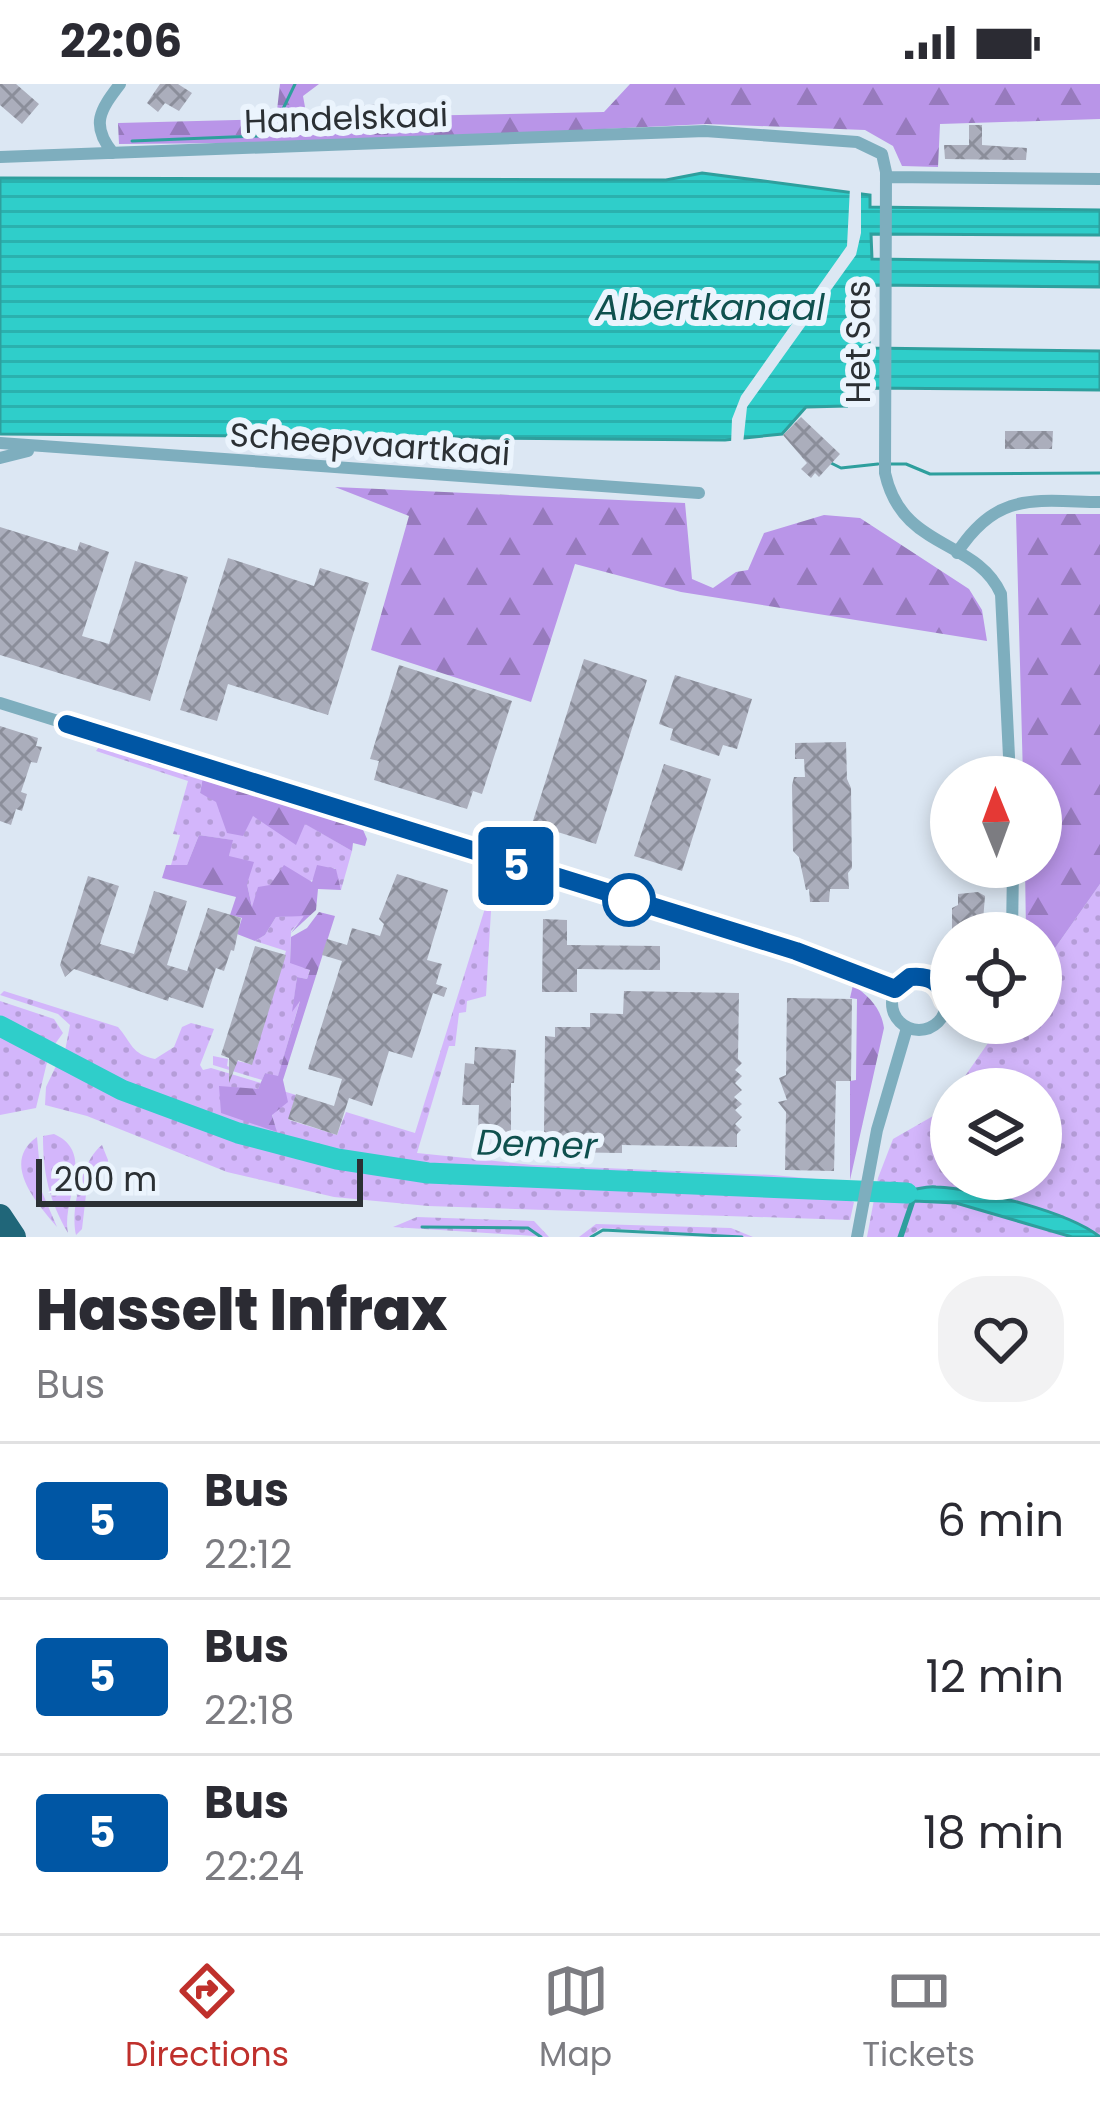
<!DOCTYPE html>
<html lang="en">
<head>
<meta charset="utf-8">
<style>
  :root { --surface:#fff; --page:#f2f2f3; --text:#2b2b33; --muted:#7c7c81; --line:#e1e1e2; --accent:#bf302c }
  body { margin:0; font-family:Poppins,sans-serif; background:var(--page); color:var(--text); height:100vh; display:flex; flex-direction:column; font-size:45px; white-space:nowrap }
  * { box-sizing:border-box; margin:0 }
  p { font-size:39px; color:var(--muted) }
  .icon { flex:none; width:66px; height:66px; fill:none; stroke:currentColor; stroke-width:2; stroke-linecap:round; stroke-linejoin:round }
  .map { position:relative; height:1153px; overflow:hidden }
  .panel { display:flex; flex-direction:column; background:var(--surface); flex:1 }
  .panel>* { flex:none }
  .badge { padding:0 24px; border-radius:9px; font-size:42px; line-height:78px }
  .needle { width:78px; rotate:359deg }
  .tools { position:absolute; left:930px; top:672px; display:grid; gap:24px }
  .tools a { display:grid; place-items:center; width:132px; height:132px; border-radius:50%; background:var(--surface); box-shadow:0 6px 18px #0003; font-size:60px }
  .scale { position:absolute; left:36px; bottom:30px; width:327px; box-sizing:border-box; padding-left:12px; border:6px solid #2b3034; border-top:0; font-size:33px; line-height:42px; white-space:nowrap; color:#2b3034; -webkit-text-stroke:9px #ebf4fd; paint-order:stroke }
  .map>.badge { position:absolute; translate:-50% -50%; box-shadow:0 0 0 6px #fff }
  .round { display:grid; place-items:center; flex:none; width:126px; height:126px; border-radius:48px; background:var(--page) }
  .headline { display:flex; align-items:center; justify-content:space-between; height:204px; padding:0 36px }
  h1 { font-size:57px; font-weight:800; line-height:90px }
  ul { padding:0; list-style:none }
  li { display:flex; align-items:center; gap:36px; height:156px; padding:0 36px; border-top:3px solid var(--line) }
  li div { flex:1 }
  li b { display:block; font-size:45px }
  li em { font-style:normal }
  li .badge { min-width:132px; font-weight:700; text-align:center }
  .status { display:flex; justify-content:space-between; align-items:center; height:84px; padding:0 60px; background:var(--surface); direction:ltr }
  .status svg { height:33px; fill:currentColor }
  .tab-bar { display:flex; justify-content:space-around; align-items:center; height:168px; border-top:3px solid var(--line); background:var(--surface); font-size:33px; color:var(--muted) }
  .tab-bar a { display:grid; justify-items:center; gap:6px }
  .tab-bar .active { color:var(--accent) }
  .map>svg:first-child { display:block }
  .grass { fill:url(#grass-dots) }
  .forest { fill:url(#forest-firs) }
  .water { fill:url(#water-rules); stroke:#2e9f9d; stroke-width:3 }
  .pier { fill:#dce7f3 }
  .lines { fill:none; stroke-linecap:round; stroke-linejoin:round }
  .stream { stroke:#2e9f9d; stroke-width:3 }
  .river { stroke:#2fceca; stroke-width:21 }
  .building { fill:url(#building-cross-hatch) }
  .street { stroke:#7eaebe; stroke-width:12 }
  .highway { stroke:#206679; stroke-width:24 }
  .line-casing { stroke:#fff; stroke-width:27 }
  .line { stroke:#0056a4; stroke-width:18 }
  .stop-dot { fill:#fff; stroke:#0056a4; stroke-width:6 }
  .labels { text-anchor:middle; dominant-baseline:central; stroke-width:12; stroke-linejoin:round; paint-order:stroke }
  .street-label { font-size:33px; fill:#2b3034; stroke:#ebf4fd }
  .water-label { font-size:36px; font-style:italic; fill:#0f504e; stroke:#ebf4fd }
</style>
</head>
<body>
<div class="status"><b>22:06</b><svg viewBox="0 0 49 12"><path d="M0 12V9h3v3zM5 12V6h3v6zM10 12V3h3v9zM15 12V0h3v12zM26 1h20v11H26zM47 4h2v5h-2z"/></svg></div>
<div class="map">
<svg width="1100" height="1153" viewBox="0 0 1100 1153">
  <defs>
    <pattern id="grass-dots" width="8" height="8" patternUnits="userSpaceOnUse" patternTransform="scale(3)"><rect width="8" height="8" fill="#d3b6fb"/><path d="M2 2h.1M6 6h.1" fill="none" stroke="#b59dd8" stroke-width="1.8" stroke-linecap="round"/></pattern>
    <pattern id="forest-firs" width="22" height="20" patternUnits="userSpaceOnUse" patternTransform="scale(3)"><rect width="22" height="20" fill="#b995e8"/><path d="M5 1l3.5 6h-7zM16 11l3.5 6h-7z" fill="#977abd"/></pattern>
    <pattern id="water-rules" width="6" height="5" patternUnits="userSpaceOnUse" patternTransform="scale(3)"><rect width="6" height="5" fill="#2fceca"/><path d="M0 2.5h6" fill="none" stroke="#2ab1ae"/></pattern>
    <pattern id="building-cross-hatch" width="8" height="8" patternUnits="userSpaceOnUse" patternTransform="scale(3)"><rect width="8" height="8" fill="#abaebc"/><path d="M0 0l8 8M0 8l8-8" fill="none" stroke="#8b8e9a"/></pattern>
  </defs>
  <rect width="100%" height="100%" fill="#dce7f3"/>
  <!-- grass -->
  <path class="grass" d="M101,660L203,693L200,709L253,732L304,739L352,767L341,806L335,784L253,827L247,800L229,772L232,756L199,751L187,781H171L180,751L173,750L188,697L96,667Z
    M509,789L520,791L524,798L522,814L501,812L498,827H491L486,912L467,917L466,928L459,929L455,962H449L417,1069L533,1081L773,1091L858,1099L840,1102L410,1080L304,1060L238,1041L123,997L65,967L70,941L58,930L0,911L4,907L118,943C132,959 131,970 155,975L174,963L182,943L191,939L214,945L200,981L203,986L211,984L261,999L258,1005L219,1003L276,1046L272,1030L283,1007L296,1011L289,1036L337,1051L346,1028L415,1049L491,805L498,791Z
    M1100,800V1153H867L878,1094L893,1055L940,1028L951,1012V1095H1041V1005H956L1002,939H1041V884Z
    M306,831L291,847L290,878L310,885L307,895L297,893L293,924L300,916L278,993L265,989L262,996L213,981V972L228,975L227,982L232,984L237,977L251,980L286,867L255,857L265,851L276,833Z
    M0,917L54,935L63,949L55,960L18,940L0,935Z
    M0,949L48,974L36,1024L0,1031Z
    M57,980L119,1012L248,1060L359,1084L432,1094L839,1112L854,1118L850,1136L428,1122L334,1113L227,1088L87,1032L45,1021L46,1003Z
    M54,1050C97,1069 61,1116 68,1149C49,1116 43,1090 43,1052Z
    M37,1053L42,1108L57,1143C37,1119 0,1079 37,1053Z
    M102,1061L108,1076L107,1086L87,1102L82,1145L76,1151C70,1127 82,1076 102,1061Z
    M417,1133L534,1137L549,1153L393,1143Z
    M596,1140L731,1144L753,1153L601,1144L588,1153H579Z"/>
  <!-- forest -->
  <path class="forest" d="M280,0H319L303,12L307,34L604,28L630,0H1100V35L940,40L938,83L902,82L893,62L865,46L707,40L336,58L119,60L118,39L276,35Z
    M335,403L685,419L692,495L713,504L736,488L748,486L764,449L824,431L860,434L969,505L982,526L987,557L681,508L575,480L531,618L371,566L409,432Z
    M1016,430H1100V800L1041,884V849H1026L1025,783H1041V693H1023Z
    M211,692L345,732L361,741L367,755L365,762L353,759L352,767L305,740L296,761L253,732L243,752L227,749L216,718L200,709L203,693Z
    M199,751L233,756L229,772L254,778L247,800L252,823L258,803L270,801L284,781L312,798L317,781L336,785L341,806L318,805L316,826L291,849L304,832L276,833L265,851L255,857L237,850L242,834L230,831L236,813L162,794L166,781H187Z
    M319,828L335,832L283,996L288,1018L272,1031L277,1048L221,1029L219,1002L258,1005L265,989L278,992L300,917L292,928L297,893L307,895L310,886L290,879L291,853L307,844Z
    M853,901C869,912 881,924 884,944L850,1096V997L856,996L857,915L850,914Z"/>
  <!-- water -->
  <path class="water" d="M702,89L870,111V123L1100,126V151L871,150L872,175L1100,178V203L871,201L869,264L1100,267V306L868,304L867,315L851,314L847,322L806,323L782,350L725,356L0,350V94L666,96Z
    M895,1099L909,1106C919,1105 926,1102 936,1103C978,1105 1069,1128 1100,1153H1072L956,1119L914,1117L902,1153H899L911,1118L881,1116L886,1100Z"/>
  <!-- pier -->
  <path class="pier" d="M850,103L861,104V149L856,171L747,323L743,360L731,361L732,335L741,312L847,162Z"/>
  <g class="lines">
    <!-- stream -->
    <path class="stream" d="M132,57L259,52L282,27L295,0
      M831,379L841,384L878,380
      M888,380H906L930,390L1100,389
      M422,1143L528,1144L541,1153
      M591,1153L603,1146L742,1153"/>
    <!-- river -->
    <path class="river" d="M0,942L122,1006L238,1049L337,1075L428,1089L907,1109"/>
  </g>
  <!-- building -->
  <path class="building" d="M0,0H16L39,20L22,40L0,21Z
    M160,0H178L192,9L179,27L165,19L158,28L147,19Z
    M384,20L386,37L353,38V22Z
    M969,41H982V61L1027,64L1026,76L945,75L944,61H969Z
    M801,333L840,370L819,393L815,389L811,394L801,385L807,379L783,351Z
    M1005,347H1053L1052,365H1005Z
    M0,443L77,467L80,458L109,468L82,552L109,560L135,477L188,493L150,617L0,571Z
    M228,474L314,502L320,484L369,499L328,631L228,600L217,637L180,626Z
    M584,575L647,596L596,760L532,740Z
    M399,581L512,617L482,710L473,707L467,725L374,696L379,677L370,675Z
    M675,591L752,615L737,665L723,661L719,672L670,656L673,645L659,640Z
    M0,642L38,654L36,662L42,663L37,679L31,678L21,708L27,710L22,727L16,725L11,741L0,737Z
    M846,658L847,695L851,704L852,784L848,789L849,805H830L829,818H810L809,805L806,806L799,773L793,767L792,701L794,693H805L804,675H795V659Z
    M664,680L711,695L682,787L634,772Z
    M397,790L448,806L427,876L442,880L436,900L447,904L444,913L433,909L412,974L389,967L372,1022L349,1014L337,1051L288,1035L296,1010L334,1022L342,995L308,985L342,877L322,871L327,855L347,861L352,844L380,852L384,840L379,835Z
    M88,792L119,802L100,860L134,870L154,807L187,817L167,881L187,887L208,824L241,834L234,867L231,866L224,887L216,884L203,924L169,913L168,917L74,885L65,893L60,881Z
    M978,808L985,812L982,849H952V824L958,821V810Z
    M543,835L567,836V861L660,862V886L577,885V908H542Z
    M255,862L286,871L252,981L238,976L229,999V974L221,971Z
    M624,907L739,909L738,975L742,979L735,986L742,992L735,999L742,1006L734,1013L742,1020L735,1026L742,1033L735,1040L741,1046L737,1050V1063L622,1061V1069L553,1068V1050H544L545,952L555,953V943H590V929L623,930Z
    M787,914L852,915L851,997H836L834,1087L785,1086L786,1028L778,1018L787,1016L779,994L786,991Z
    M475,963L516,966L514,999H511V1048L478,1046L479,1021H462L465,979L474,980Z"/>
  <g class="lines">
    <!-- street -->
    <path class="street" d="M113,69C90,41 100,26 120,0
      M0,73L705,47L857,58L882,70L886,88L885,389C902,467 976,454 1001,510L1010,693
      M886,93L1100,95
      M0,359L699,409
      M0,374L28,367
      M957,469C997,407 1034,417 1100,418
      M0,619L796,867L895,905
      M1012,849L1013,783
      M892 919a27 27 0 1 1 54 0a27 27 0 1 1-54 0Z
      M857,1153L877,1046L907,944"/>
    <!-- highway -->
    <path class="highway" d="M0,1132L14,1153"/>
  </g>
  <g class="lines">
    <!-- line casing -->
    <g class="line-casing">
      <path id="line" d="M67,640L796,867L895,905L910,893C928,891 940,897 946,915L951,913"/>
    </g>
    <!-- line -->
    <use href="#line" class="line"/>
  </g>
  <!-- markers -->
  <circle class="stop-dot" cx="629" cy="816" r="24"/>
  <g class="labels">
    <!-- street labels -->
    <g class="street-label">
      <text transform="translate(346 34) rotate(-2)">Handelskaai</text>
      <text transform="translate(858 258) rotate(-90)">Het Sas</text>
      <text transform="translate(370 360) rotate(4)">Scheepvaartkaai</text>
    </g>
    <!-- water labels -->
    <g class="water-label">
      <text x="710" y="223">Albertkanaal</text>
      <text transform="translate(537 1060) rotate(2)">Demer</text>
    </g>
  </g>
</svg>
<div class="tools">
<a><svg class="needle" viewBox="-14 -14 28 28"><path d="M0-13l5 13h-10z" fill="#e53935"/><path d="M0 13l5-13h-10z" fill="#7c7c81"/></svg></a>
<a><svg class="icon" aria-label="locate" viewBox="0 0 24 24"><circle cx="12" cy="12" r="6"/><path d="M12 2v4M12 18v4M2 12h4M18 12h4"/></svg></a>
<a><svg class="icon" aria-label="layers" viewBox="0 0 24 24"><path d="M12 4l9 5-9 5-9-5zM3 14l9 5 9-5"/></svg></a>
</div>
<div class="scale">200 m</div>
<b class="badge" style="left:516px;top:782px;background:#0056a4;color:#fff">5</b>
</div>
<section class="panel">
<div class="headline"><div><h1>Hasselt Infrax</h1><p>Bus</p></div><a class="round"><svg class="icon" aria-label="heart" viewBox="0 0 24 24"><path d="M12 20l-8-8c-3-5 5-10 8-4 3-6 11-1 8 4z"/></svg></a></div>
<ul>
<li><span class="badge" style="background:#0056a4;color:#fff">5</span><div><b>Bus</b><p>22:12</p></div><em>6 min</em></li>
<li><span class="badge" style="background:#0056a4;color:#fff">5</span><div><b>Bus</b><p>22:18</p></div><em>12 min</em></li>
<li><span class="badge" style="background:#0056a4;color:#fff">5</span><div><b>Bus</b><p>22:24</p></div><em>18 min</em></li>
</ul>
</section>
<nav class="tab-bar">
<a class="active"><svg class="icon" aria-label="directions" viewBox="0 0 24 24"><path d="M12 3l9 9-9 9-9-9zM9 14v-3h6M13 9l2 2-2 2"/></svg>Directions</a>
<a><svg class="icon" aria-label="map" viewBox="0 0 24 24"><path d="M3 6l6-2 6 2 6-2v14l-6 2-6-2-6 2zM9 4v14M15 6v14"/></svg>Map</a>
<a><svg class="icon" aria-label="tickets" viewBox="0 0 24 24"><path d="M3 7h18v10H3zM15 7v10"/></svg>Tickets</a>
</nav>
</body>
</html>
